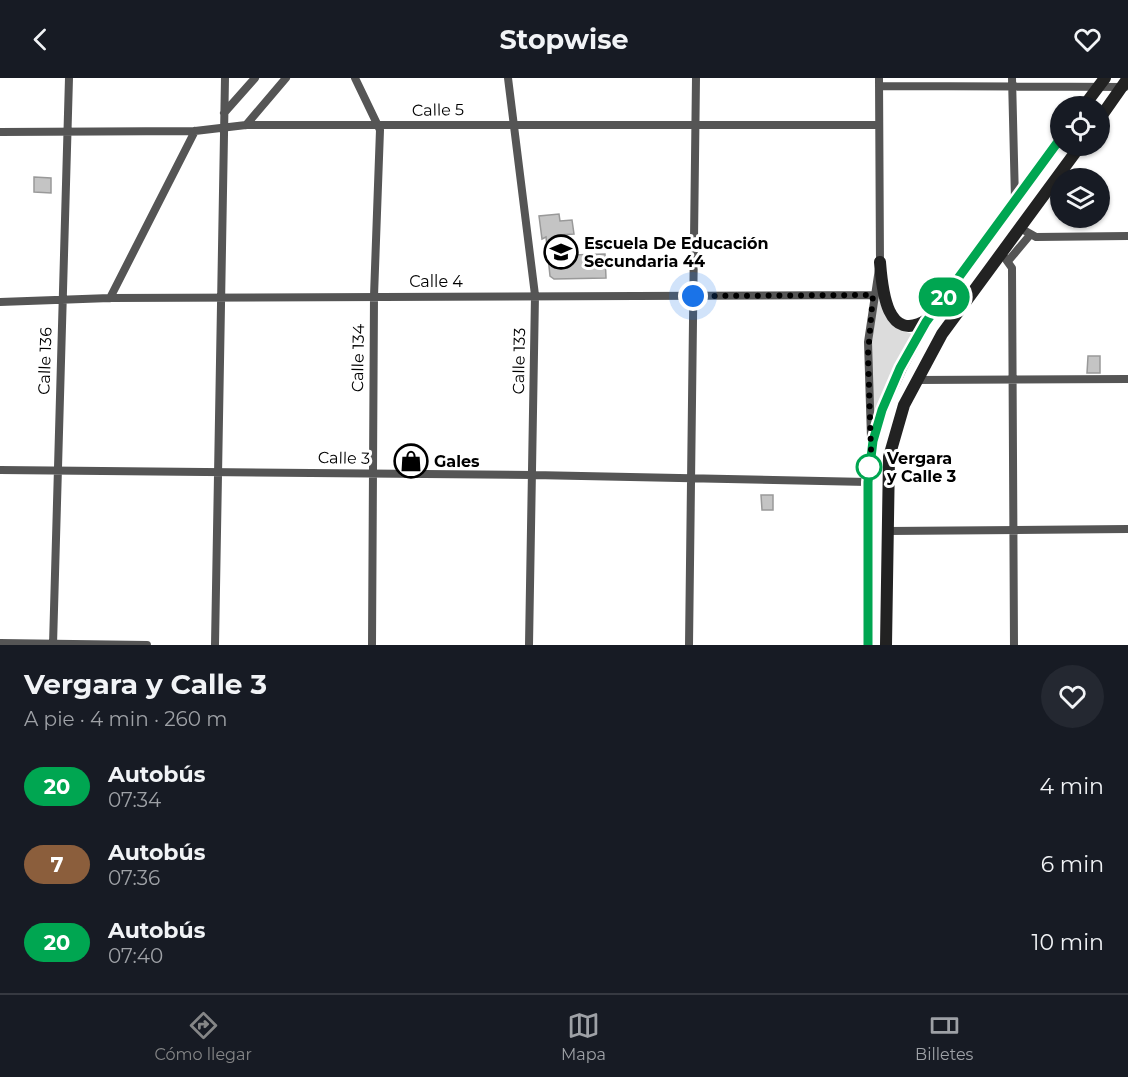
<!DOCTYPE html>
<html lang="es">
<head>
<meta charset="utf-8">
<style>
  :root { --surface:#171b24; --page:#242831; --text:#f1f3f6; --muted:#9ea1a6; --line:#363941; --accent:#858687 }
  body { margin:0; font-family:Montserrat,sans-serif; background:var(--page); color:var(--text); height:100vh; display:flex; flex-direction:column; font-size:22px; white-space:nowrap }
  * { box-sizing:border-box; margin:0 }
  p { font-size:20px; color:var(--muted) }
  .icon { flex:none; width:33px; height:33px; fill:none; stroke:currentColor; stroke-width:2; stroke-linecap:round; stroke-linejoin:round }
  .map { position:relative; height:567px; overflow:hidden }
  .details { display:flex; flex-direction:column; background:var(--surface); flex:1 }
  .details>* { flex:none }
  .badge { padding:0 12px; border-radius:20px; font-size:21px; line-height:39px }
  .buttons { position:absolute; left:1050px; top:18px; display:grid; gap:12px }
  .buttons a { display:grid; place-items:center; width:60px; height:60px; border-radius:50%; background:var(--surface); box-shadow:0 2px 4px #0004; font-size:30px }
  .you { position:absolute; width:30px; height:30px; margin:-15px; border:4px solid #fff; border-radius:50%; background:#1a73e8; box-shadow:0 0 0 9px #1a73e833 }
  .map>.badge { position:absolute; translate:-50% -50%; box-shadow:0 0 0 3px #fff }
  .round { display:grid; place-items:center; flex:none; width:63px; height:63px; border-radius:32px; background:var(--page) }
  .summary { display:flex; align-items:center; justify-content:space-between; height:102px; padding:0 24px }
  h1 { font-size:28px; font-weight:700; line-height:45px }
  ul { padding:0; list-style:none }
  li { display:flex; align-items:center; gap:18px; height:78px; padding:0 24px }
  li div { flex:1 }
  li b { display:block; font-size:22px }
  li em { font-style:normal }
  li .badge { min-width:66px; font-weight:700; text-align:center }
  header { display:flex; justify-content:space-between; align-items:center; height:78px; padding:0 24px; background:var(--surface); font-size:27px; font-weight:700 }
  .tabs { display:flex; justify-content:space-around; align-items:center; height:84px; border-top:2px solid var(--line); background:var(--surface); font-size:16px; color:var(--muted) }
  .tabs a { display:grid; justify-items:center; gap:3px }
  .tabs .selected { color:var(--accent) }
  .map>svg:first-child { display:block }
  .green { fill:#dcdcdc }
  .building { fill:#c4c4c4; stroke:#999; stroke-width:1.5 }
  .lines { fill:none; stroke-linecap:round; stroke-linejoin:round }
  .street { stroke:#555; stroke-width:8 }
  .secondary { stroke:#222; stroke-width:12 }
  .line-casing { stroke:#fff; stroke-width:14 }
  .line { stroke:#00a651; stroke-width:9 }
  .walk { stroke:#000; stroke-width:6; stroke-dasharray:0 10.8 }
  .stop-dot { fill:#fff; stroke:#00a651; stroke-width:3 }
  .labels { text-anchor:middle; dominant-baseline:central; stroke-width:6; stroke-linejoin:round; paint-order:stroke }
  .street-label { font-size:16px; fill:#000; stroke:#fff }
  .poi-label { font-size:16px; font-weight:bold; fill:#000; stroke:#fff; text-anchor:start }
  .stop-label { font-size:16px; font-weight:bold; fill:#000; stroke:#fff; text-anchor:start }
</style>
</head>
<body>
<header><svg class="icon" aria-label="back" viewBox="0 0 24 24"><path d="M15 5l-7 7 7 7"/></svg>Stopwise<svg class="icon" aria-label="heart" viewBox="0 0 24 24"><path d="M12 20l-8-8c-3-5 5-10 8-4 3-6 11-1 8 4z"/></svg></header>
<div class="map">
<svg width="1128" height="567" viewBox="0 0 1128 567">
  <rect width="100%" height="100%" fill="#fff"/>
  <!-- green -->
  <path class="green" d="M878,211L898,251L912,256L875,339H872V265Z"/>
  <!-- building -->
  <path class="building" d="M34,99L51,100V115L34,114Z
    M559,136L560,143L572,142L574,156L559,157L561,172L570,170L571,177L605,176L606,200L554,201L550,198L546,159L542,161L539,138Z
    M1088,278H1100V295H1087Z
    M761,417H773V432H762Z"/>
  <g class="lines">
    <!-- street -->
    <path class="street" d="M355,0L380,52L374,218L372,567
      M508,0L535,217L529,567
      M1012,0L1015,122
      M879,8L1125,9
      M224,35L255,0
      M246,47L286,0
      M0,54L195,53L246,47H878
      M1020,150L1036,159L1128,158
      M1002,176L1012,190L1014,567
      M1009,182L1030,157
      M110,220L195,53
      M0,224L110,220L873,217
      M916,302L1128,301
      M871,360L868,264L880,184L879,0
      M0,392L533,397L868,404
      M888,453L1128,451
      M0,565L147,567
      M53,567L69,0
      M215,567L225,0
      M689,567L696,0"/>
    <!-- secondary -->
    <path class="secondary" d="M1084,28L1105,0
      M1100,40L1128,0
      M880,184C882,209 886,268 928,241
      M868,567V404L873,363L882,332L901,290L926,244L1060,61
      M886,567L889,379L904,327L942,256L1080,68"/>
  </g>
  <g class="lines">
    <!-- line casing -->
    <g class="line-casing">
      <path id="line" d="M868,567V404L873,363L882,332L900,290L926,244L1060,61"/>
    </g>
    <!-- line -->
    <use href="#line" class="line"/>
    <!-- walk -->
    <path class="walk" d="M693,218L873,217L868,276L871,372L869,389"/>
  </g>
  <!-- icons -->
  <defs>
    <g id="school-ring" transform="scale(1.725)"><circle r="9.5" fill="#fff" stroke="#000" stroke-width="1.5"/><path d="M0-5L7-2L0 1L-7-2ZM-4 1L0 2.5L4 1V4Q0 6-4 4Z" fill="#000"/></g>
    <g id="shop-ring" transform="scale(1.725)"><circle r="9.5" fill="#fff" stroke="#000" stroke-width="1.5"/><path d="M-5-2.5h2.3a2.7 3.5 0 0 1 5.4 0H5L5.5 6h-11ZM-1.5-2.5h3a1.5 2.3 0 0 0-3 0Z" fill="#000"/></g>
  </defs>
  <g fill-rule="evenodd">
    <use href="#school-ring" x="561" y="174"/>
    <use href="#shop-ring" x="411" y="383"/>
  </g>
  <!-- markers -->
  <circle class="stop-dot" cx="869" cy="389" r="12"/>
  <g class="labels">
    <!-- street labels -->
    <g class="street-label">
      <text transform="translate(438 32) rotate(-1)">Calle 5</text>
      <text x="436" y="203">Calle 4</text>
      <text transform="translate(358 280) rotate(-89)">Calle 134</text>
      <text transform="translate(45 283) rotate(-88)">Calle 136</text>
      <text transform="translate(519 283) rotate(-89)">Calle 133</text>
      <text transform="translate(344 380) rotate(1)">Calle 3</text>
    </g>
    <!-- poi labels -->
    <g class="poi-label">
      <text x="584" y="165">Escuela De Educación<tspan x="584" dy="18">Secundaria 44</tspan></text>
      <text x="434" y="383">Gales</text>
    </g>
    <!-- stop labels -->
    <g class="stop-label">
      <text x="887" y="380">Vergara<tspan x="887" dy="18">y Calle 3</tspan></text>
    </g>
  </g>
</svg>
<div class="buttons">
<a><svg class="icon" aria-label="locate" viewBox="0 0 24 24"><circle cx="12" cy="12" r="6"/><path d="M12 2v4M12 18v4M2 12h4M18 12h4"/></svg></a>
<a><svg class="icon" aria-label="layers" viewBox="0 0 24 24"><path d="M12 4l9 5-9 5-9-5zM3 14l9 5 9-5"/></svg></a>
</div>
<div class="you" style="left:693px;top:218px"></div>
<b class="badge" style="left:944px;top:219px;background:#00a651;color:#fff">20</b>
</div>
<section class="details">
<div class="summary"><div><h1>Vergara y Calle 3</h1><p>A pie · 4 min · 260 m</p></div><a class="round"><svg class="icon" aria-label="heart" viewBox="0 0 24 24"><path d="M12 20l-8-8c-3-5 5-10 8-4 3-6 11-1 8 4z"/></svg></a></div>
<ul>
<li><span class="badge" style="background:#00a651;color:#fff">20</span><div><b>Autobús</b><p>07:34</p></div><em>4 min</em></li>
<li><span class="badge" style="background:#8b5e3c;color:#fff">7</span><div><b>Autobús</b><p>07:36</p></div><em>6 min</em></li>
<li><span class="badge" style="background:#00a651;color:#fff">20</span><div><b>Autobús</b><p>07:40</p></div><em>10 min</em></li>
</ul>
</section>
<nav class="tabs">
<a class="selected"><svg class="icon" aria-label="directions" viewBox="0 0 24 24"><path d="M12 3l9 9-9 9-9-9zM9 14v-3h6M13 9l2 2-2 2"/></svg>Cómo llegar</a>
<a><svg class="icon" aria-label="map" viewBox="0 0 24 24"><path d="M3 6l6-2 6 2 6-2v14l-6 2-6-2-6 2zM9 4v14M15 6v14"/></svg>Mapa</a>
<a><svg class="icon" aria-label="tickets" viewBox="0 0 24 24"><path d="M3 7h18v10H3zM15 7v10"/></svg>Billetes</a>
</nav>
</body>
</html>
